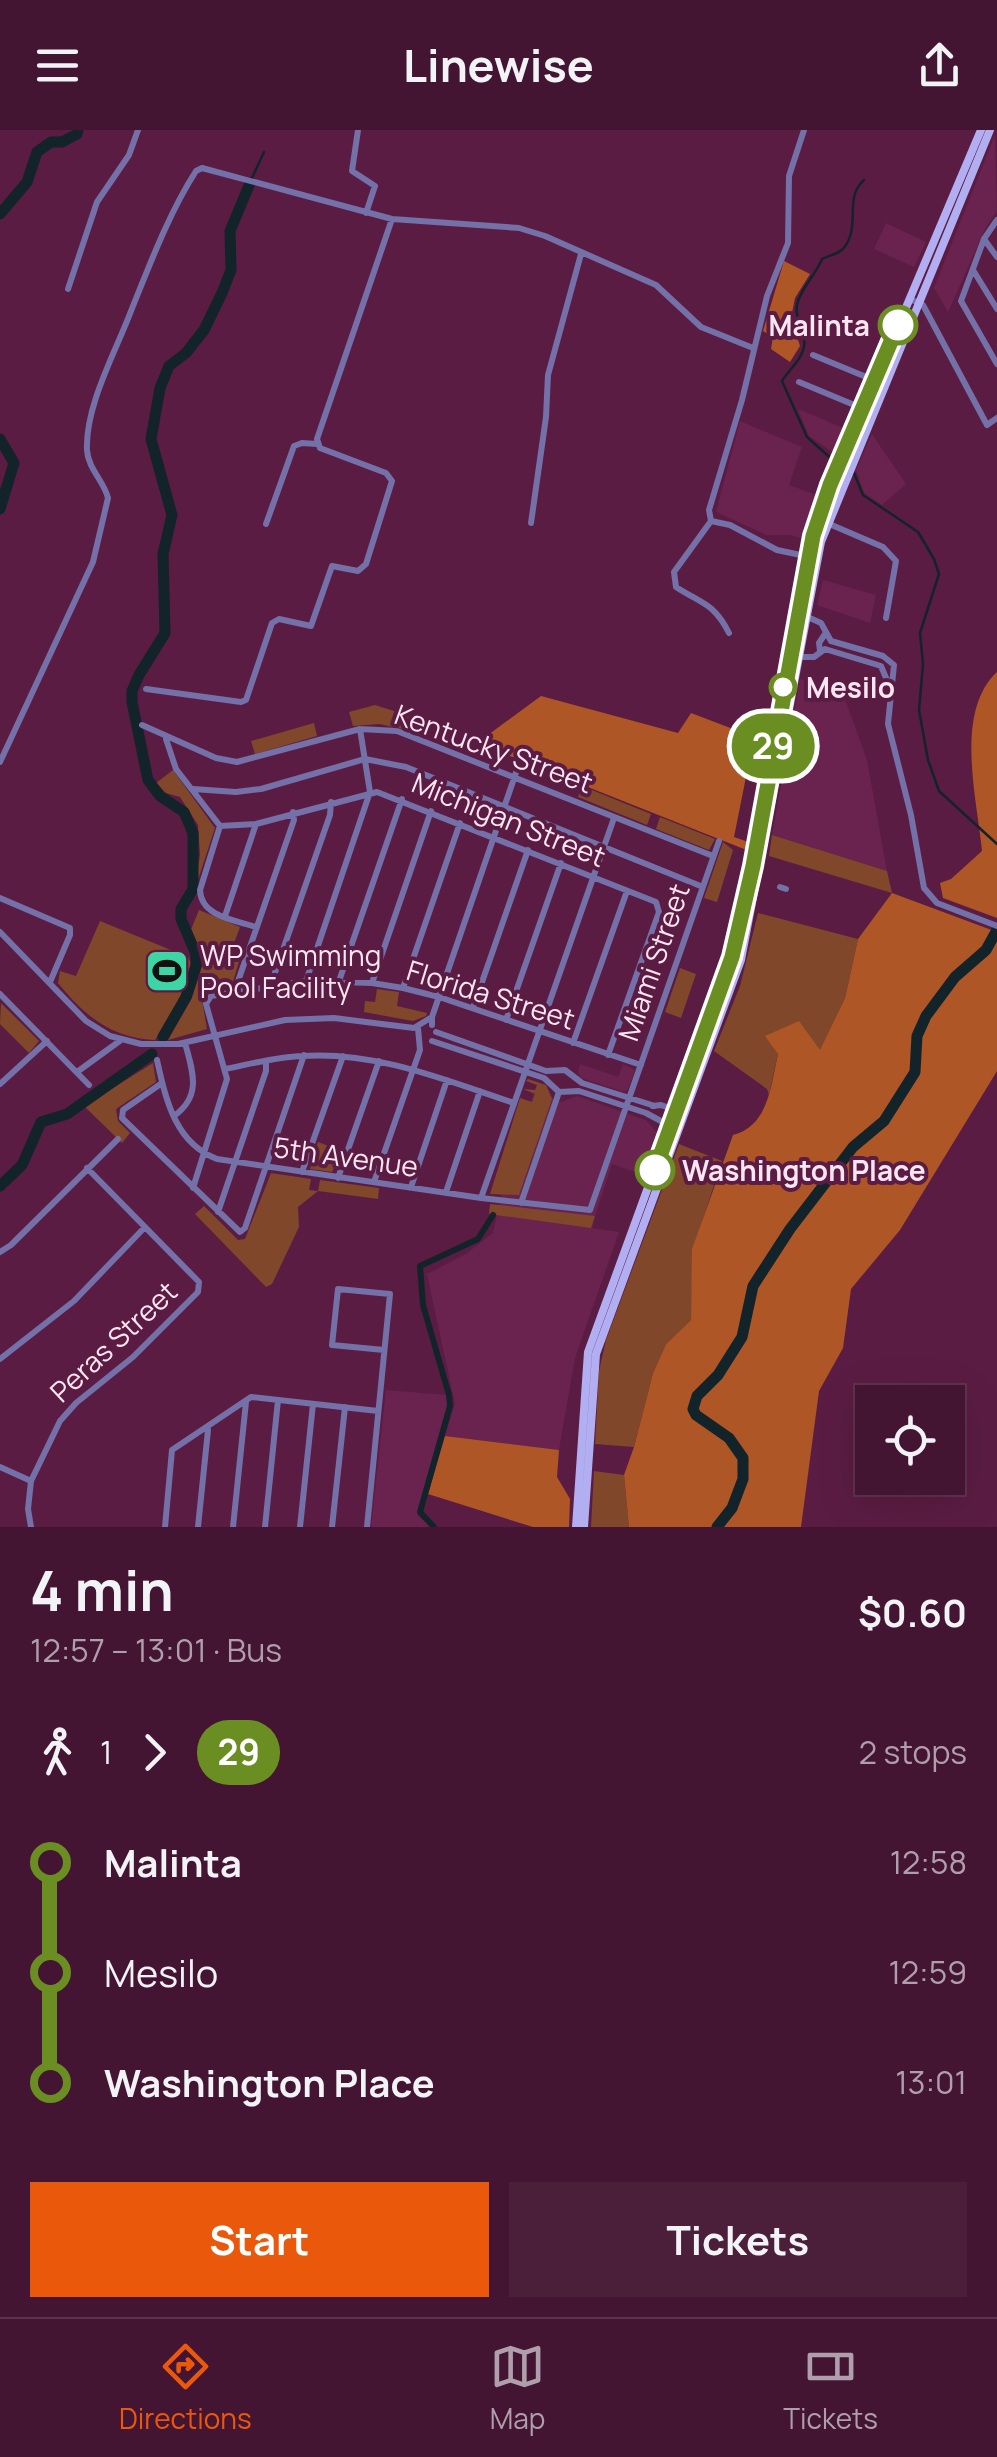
<!DOCTYPE html>
<html lang="en">
<head>
<meta charset="utf-8">
<style>
  :root { --surface:#441532; --page:#4b1e3a; --text:#f1f3f6; --muted:#af9fac; --line:#5c344d; --accent:#ea580c }
  body { margin:0; font-family:Manrope,sans-serif; background:var(--page); color:var(--text); height:100vh; display:flex; flex-direction:column; font-size:38px; white-space:nowrap }
  * { box-sizing:border-box; margin:0 }
  p { font-size:32px; color:var(--muted) }
  .icon { flex:none; width:55px; height:55px; fill:none; stroke:currentColor; stroke-width:2; stroke-linecap:round; stroke-linejoin:round }
  .map { position:relative; height:1397px; overflow:hidden }
  .drawer { display:flex; flex-direction:column; background:var(--surface); flex:1 }
  .drawer>* { flex:none }
  .badge { padding:0 20px; border-radius:32px; font-size:35px; line-height:65px }
  .buttons { position:absolute; left:855px; top:1255px; display:grid; gap:20px }
  .buttons a { display:grid; place-items:center; width:110px; height:110px; border-radius:0px; background:var(--surface); box-shadow:0 10px 40px #0002,0 0 0 2px var(--line); font-size:50px }
  .map>.badge { position:absolute; translate:-50% -50%; box-shadow:0 0 0 5px #fff }
  .legs { display:flex; align-items:center; gap:15px; height:110px; padding:0 30px; font-size:32px }
  .legs p { margin-inline-start:auto }
  .headline { display:flex; align-items:center; justify-content:space-between; height:170px; padding:0 30px }
  h1 { font-size:55px; font-weight:700; line-height:75px }
  .action { display:flex; gap:20px; margin-top:auto; padding:20px 30px }
  .action a { flex:1; height:115px; border-radius:0px; background:var(--accent); color:#fff; font-size:40px; font-weight:700; line-height:115px; text-align:center }
  .action a+a { background:var(--page); color:var(--text) }
  ul { padding:0 30px; list-style:none }
  li { display:flex; align-items:center; gap:35px; height:110px; font-size:38px }
  li i { display:grid; place-items:center; width:15px; height:100%; margin:0 12px; background:currentColor }
  li i::after { content:''; width:25px; height:25px; margin:-12px; border:8px solid; border-radius:50%; background:var(--surface) }
  li p { margin-inline-start:auto }
  li:first-child i { background:linear-gradient(#0000 50%,currentColor 0) }
  li:last-child i { background:linear-gradient(currentColor 50%,#0000 0) }
  header { display:flex; justify-content:space-between; align-items:center; height:130px; padding:0 30px; background:var(--surface); font-size:45px; font-weight:700 }
  .dock { display:flex; justify-content:space-around; align-items:center; height:140px; border-top:2px solid var(--line); background:var(--surface); font-size:28px; color:var(--muted) }
  .dock a { display:grid; justify-items:center; gap:5px }
  .dock .selected { color:var(--accent) }
  .map>svg:first-child { display:block }
  .built { fill:#69234e }
  .green { fill:#80472a }
  .forest { fill:#af5626 }
  .lines { fill:none; stroke-linecap:round; stroke-linejoin:round }
  .stream { stroke:#13232a; stroke-width:2.5 }
  .canal { stroke:#13232a; stroke-width:6 }
  .river { stroke:#13232a; stroke-width:11 }
  .minor { stroke:#7470a8; stroke-width:6 }
  .major { stroke:#b1aef2; stroke-width:8 }
  .line-1-casing { stroke:#fff; stroke-width:22 }
  .line-1 { stroke:#6b8e23; stroke-width:15 }
  .stop-1-dot { fill:#fff; stroke:#6b8e23; stroke-width:5 }
  .labels { text-anchor:middle; dominant-baseline:central; stroke-width:8; stroke-linejoin:round; paint-order:stroke }
  .stop-label { font-size:28px; font-weight:bold; fill:#fde5f1; stroke:#5b1c43; text-anchor:start }
  .street-label { font-size:28px; fill:#fde5f1; stroke:#5b1c43 }
  .poi-label { font-size:28px; fill:#fde5f1; stroke:#5b1c43; text-anchor:start }
</style>
</head>
<body>
<header><svg class="icon" aria-label="menu" viewBox="0 0 24 24"><path d="M4 6h16M4 12h16M4 18h16"/></svg>Linewise<svg class="icon" aria-label="share" viewBox="0 0 24 24"><path d="M12 15V3M7 8l5-5 5 5M5 13v7h14v-7"/></svg></header>
<div class="map">
<svg width="997" height="1397" viewBox="0 0 997 1397">
  <rect width="100%" height="100%" fill="#5b1c43"/>
  <!-- built -->
  <path class="built" d="M995,5L997,81L985,99L948,182L934,158Z
    M886,93L926,112L914,137L874,119Z
    M798,279L846,299L835,324L809,306Z
    M740,291L802,317L789,355L819,366L804,409L790,405H767L716,382Z
    M872,304L906,354L882,375L864,363L856,340Z
    M823,450L876,465L870,493L817,475Z
    M800,549L841,558L867,630L887,741L772,705Z
    M580,934L618,947L623,934L635,940L628,959L624,962L581,948L578,942Z
    M546,955L553,969L561,972L577,966L646,990L661,1007L647,1046L612,1034L595,1086L592,1098L619,1102L575,1228L559,1320L445,1306L455,1274L427,1144L466,1124L493,1103L501,1066L534,962Z
    M386,1260L447,1265L448,1276L417,1385L431,1397H371Z"/>
  <!-- green -->
  <path class="green" d="M375,575L413,587L408,600L379,594L353,596L349,582Z
    M314,593L317,606L255,624L251,611Z
    M173,640L215,698L194,762L200,725L198,695L180,667L166,663L156,653Z
    M582,656L651,684L647,695L578,667Z
    M660,687L715,709L709,720L656,699Z
    M772,705L887,741L892,763L769,726Z
    M723,712L733,720L717,772L704,768Z
    M199,780L240,797L230,824L240,828L232,855L208,862L202,869L207,899L168,910L192,868L205,827L190,802Z
    M758,783L858,809L845,868L820,921L778,923L769,965L767,959L714,921L740,856Z
    M100,791L188,827L191,833L180,867L155,910C111,908 85,886 58,853L60,841L76,846Z
    M680,838L696,844L681,888L665,882Z
    M377,859L399,862L397,876L427,883L426,886L413,891L364,882L365,871L375,872Z
    M1,873L39,911L29,923L0,894Z
    M153,933L156,952L116,979L118,991L130,1003L122,1013L84,976Z
    M528,949L546,955L552,969L519,1065L490,1064L520,968L532,972L535,964L523,959L535,960L537,955L526,951Z
    M318,1012L342,1021L332,1042L310,1039Z
    M679,1014L722,1031L693,1119L691,1190L666,1214L653,1243L634,1317L595,1314L599,1241L606,1210Z
    M271,1043L311,1049L309,1060L318,1061L320,1050L379,1058L378,1069L318,1061L298,1077L299,1097L272,1154L266,1157L195,1084L204,1076L238,1110L245,1109Z
    M490,1074L500,1075L595,1086L591,1098L489,1084Z
    M594,1341L624,1345L629,1397H591Z"/>
  <!-- forest -->
  <path class="forest" d="M784,131L810,144L795,168L791,188L800,216L790,232L771,219L773,207L763,201Z
    M997,542V788L943,768L940,753L951,749L982,721C977,668 954,582 997,542Z
    M541,566L678,603L691,583L754,607L734,707L751,713L749,721L477,613Z
    M892,763L997,802V941L900,1100L851,1159L843,1218L819,1261L801,1397H629L624,1345L634,1317L653,1243L666,1214L691,1190L692,1119L733,1005C769,996 771,954 778,924L765,906L799,891L820,920L845,868L858,809Z
    M445,1306L559,1320L557,1347L570,1369L569,1397H533L428,1364Z"/>
  <g class="lines">
    <!-- stream -->
    <path class="stream" d="M252,48L264,22
      M834,331L807,307L782,251C789,239 801,231 804,217C807,200 792,189 798,171C803,156 816,144 822,129C828,126 838,124 843,119C862,97 843,68 864,50
      M854,343L863,365L918,402L934,429L939,444L920,503L923,534L919,580L928,630L939,661L997,714"/>
    <!-- canal -->
    <path class="canal" d="M434,1397L420,1382L450,1276L449,1265L423,1175L420,1136L478,1109L493,1085"/>
    <!-- river -->
    <path class="river" d="M0,84L27,52L37,22L51,12H62L77,4L78,0
      M0,309L14,333L0,379
      M163,907L186,867L196,836V824L181,789V779L193,759V703L184,682L160,666L148,650L132,572V561L139,545L165,503L163,424L172,385L151,309L160,258L169,236L186,223L204,200L222,163L231,140L230,101L250,53
      M0,1056L22,1035L41,992L67,984L152,924
      M717,1397L732,1378L743,1349V1328L729,1308L696,1285L693,1279L697,1266L718,1245L742,1207L753,1156L790,1099L853,1017L884,991L915,942L917,906L926,886L955,847L986,820L997,800"/>
    <!-- minor -->
    <path class="minor" d="M358,0L352,41L375,56L366,83
      M804,0L789,46L788,113L767,166L742,270L709,380L711,391L730,395L777,420L810,427
      M997,90L984,109L961,171L997,234
      M984,109L997,127
      M973,140L997,179
      M68,159L97,72L129,25L138,0
      M910,169L923,175L987,295L997,288
      M813,225L876,251
      M799,252L864,279
      M711,391L674,442L676,457C702,474 714,473 729,503
      M531,393L546,287L548,245L581,124
      M827,393L883,417L896,431L886,488
      M266,394L294,316L302,313L317,314
      M803,485L821,493L831,511L883,526L894,535L888,594L911,685L924,758L937,773L997,796
      M820,521L819,513L825,504
      M795,527H814L825,519L881,536L889,555
      M146,559L241,572L246,570L272,493L279,489L311,496L332,436L358,441L366,434L392,351L386,343L320,318L317,309L392,89
      M142,595L216,628L237,632L360,599L397,601L713,726
      M166,609L176,639L220,696
      M0,632L93,432L108,368C104,351 88,339 87,320C85,276 116,221 131,181C150,134 169,83 196,41L202,38L392,89L519,98L545,106L656,155L701,197L753,218
      M193,659L236,662L261,659L365,629L406,637L703,757
      M220,696L256,694L377,662L656,772L659,782L608,925
      M220,696L200,760C201,787 235,790 256,797
      M780,757L786,759
      M0,768L70,798V805L50,852
      M225,786L256,694
      M0,802L86,891L110,906L141,914H178L285,890L334,888L414,898L432,887
      M306,851L370,662L360,599
      M339,851L402,669
      M372,853L431,681
      M271,854L330,685L331,672
      M403,858L460,693
      M235,860L294,690L293,682
      M0,864L89,955
      M473,878L528,720
      M506,890L561,733
      M432,895V887L520,631
      M436,902L546,941L565,940L582,953L655,976
      M432,911L544,948L559,962
      M573,913L627,761
      M157,930C166,970 175,1013 217,1029L481,1068L590,1080L719,711
      M225,939C250,934 276,927 302,926C376,921 445,950 514,973
      M77,942L121,910
      M162,953L123,980L122,988L240,1102L245,1098L304,925
      M0,954L47,911
      M559,962L579,961L646,983L672,997
      M652,976L661,975L678,981
      M174,986C202,966 193,942 185,913
      M302,1042L343,926
      M338,1048L379,931
      M374,1052L420,920L418,898
      M411,1057L447,950
      M193,1058L227,949L206,874L211,866L306,851L372,853L403,858L439,867L641,935
      M446,1062L480,961
      M481,1068L614,688
      M521,1073L559,962
      M218,1082L266,941V931
      M0,1122L11,1115L118,1009
      M0,1229L74,1171L145,1097
      M0,1337L31,1351
      M31,1397L28,1379L31,1351L60,1291L76,1273L133,1227L198,1162L199,1152L87,1038
      M165,1397L172,1320L251,1267L378,1281
      M198,1397L208,1300
      M233,1397L246,1272
      M265,1397L278,1270
      M300,1397L313,1274
      M332,1397L345,1277
      M367,1397L390,1164L338,1159L332,1215L384,1220"/>
    <!-- major -->
    <path class="major" d="M576,1397L588,1222L732,827L753,736L813,407L831,355L981,0
      M584,1397L596,1224L741,830L821,412L990,0"/>
  </g>
  <g class="lines">
    <!-- line-1 casing -->
    <g class="line-1-casing">
      <path id="line-1" d="M655,1040L732,827L753,736L813,406L830,355L898,195"/>
    </g>
    <!-- line-1 -->
    <use href="#line-1" class="line-1"/>
  </g>
  <!-- icons -->
  <defs>
    <g id="stadium-square" transform="scale(2.25)"><rect x="-9" y="-9" width="18" height="18" rx="4" fill="#3ed4a3" stroke="#5b1c43"/><path d="M0-5a6.5 5 0 1 0 0 10a6.5 5 0 1 0 0-10ZM-3.5-1.8h7v3.6h-7Z" fill="#111"/></g>
  </defs>
  <g fill-rule="evenodd">
    <use href="#stadium-square" x="167" y="841"/>
  </g>
  <!-- markers -->
  <g class="stop-1-dot">
    <circle cx="898" cy="195" r="18"/>
    <circle cx="783" cy="557" r="12"/>
    <circle cx="655" cy="1040" r="18"/>
  </g>
  <g class="labels">
    <!-- stop labels -->
    <g class="stop-label">
      <text x="870" y="195" text-anchor="end">Malinta</text>
      <text x="806" y="557">Mesilo</text>
      <text x="682" y="1040">Washington Place</text>
    </g>
    <!-- street labels -->
    <g class="street-label">
      <text transform="translate(494 618) rotate(20)">Kentucky Street</text>
      <text transform="translate(509 689) rotate(22)">Michigan Street</text>
      <text transform="translate(653 832) rotate(-71)">Miami Street</text>
      <text transform="translate(491 864) rotate(17)">Florida Street</text>
      <text transform="translate(346 1026) rotate(8)">5th Avenue</text>
      <text transform="translate(113 1211) rotate(-43)">Peras Street</text>
    </g>
    <!-- poi labels -->
    <g class="poi-label">
      <text x="200" y="825">WP Swimming<tspan x="200" dy="32">Pool Facility</tspan></text>
    </g>
  </g>
</svg>
<div class="buttons">
<a><svg class="icon" aria-label="locate" viewBox="0 0 24 24"><circle cx="12" cy="12" r="6"/><path d="M12 2v4M12 18v4M2 12h4M18 12h4"/></svg></a>
</div>
<b class="badge" style="left:773px;top:616px;background:#6b8e23;color:#fff">29</b>
</div>
<section class="drawer">
<div class="headline"><div><h1>4 min</h1><p>12:57 – 13:01 · Bus</p></div><b>$0.60</b></div>
<div class="legs"><svg class="icon" aria-label="walk" viewBox="0 0 24 24"><circle cx="13" cy="4" r="2"/><path d="M13 8l-2 6 4 7M11 14l-3 7M7 12l3-4h3l4 4"/></svg>1<svg class="icon" aria-label="forward" viewBox="0 0 24 24"><path d="M9 5l7 7-7 7"/></svg><b class="badge" style="background:#6b8e23;color:#fff">29</b><p>2 stops</p></div>
<ul>
<li><i style="color:#6b8e23"></i><b>Malinta</b><p>12:58</p></li>
<li><i style="color:#6b8e23"></i><span>Mesilo</span><p>12:59</p></li>
<li><i style="color:#6b8e23"></i><b>Washington Place</b><p>13:01</p></li>
</ul>
<div class="action"><a>Start</a><a>Tickets</a></div>
</section>
<nav class="dock">
<a class="selected"><svg class="icon" aria-label="directions" viewBox="0 0 24 24"><path d="M12 3l9 9-9 9-9-9zM9 14v-3h6M13 9l2 2-2 2"/></svg>Directions</a>
<a><svg class="icon" aria-label="map" viewBox="0 0 24 24"><path d="M3 6l6-2 6 2 6-2v14l-6 2-6-2-6 2zM9 4v14M15 6v14"/></svg>Map</a>
<a><svg class="icon" aria-label="tickets" viewBox="0 0 24 24"><path d="M3 7h18v10H3zM15 7v10"/></svg>Tickets</a>
</nav>
</body>
</html>
